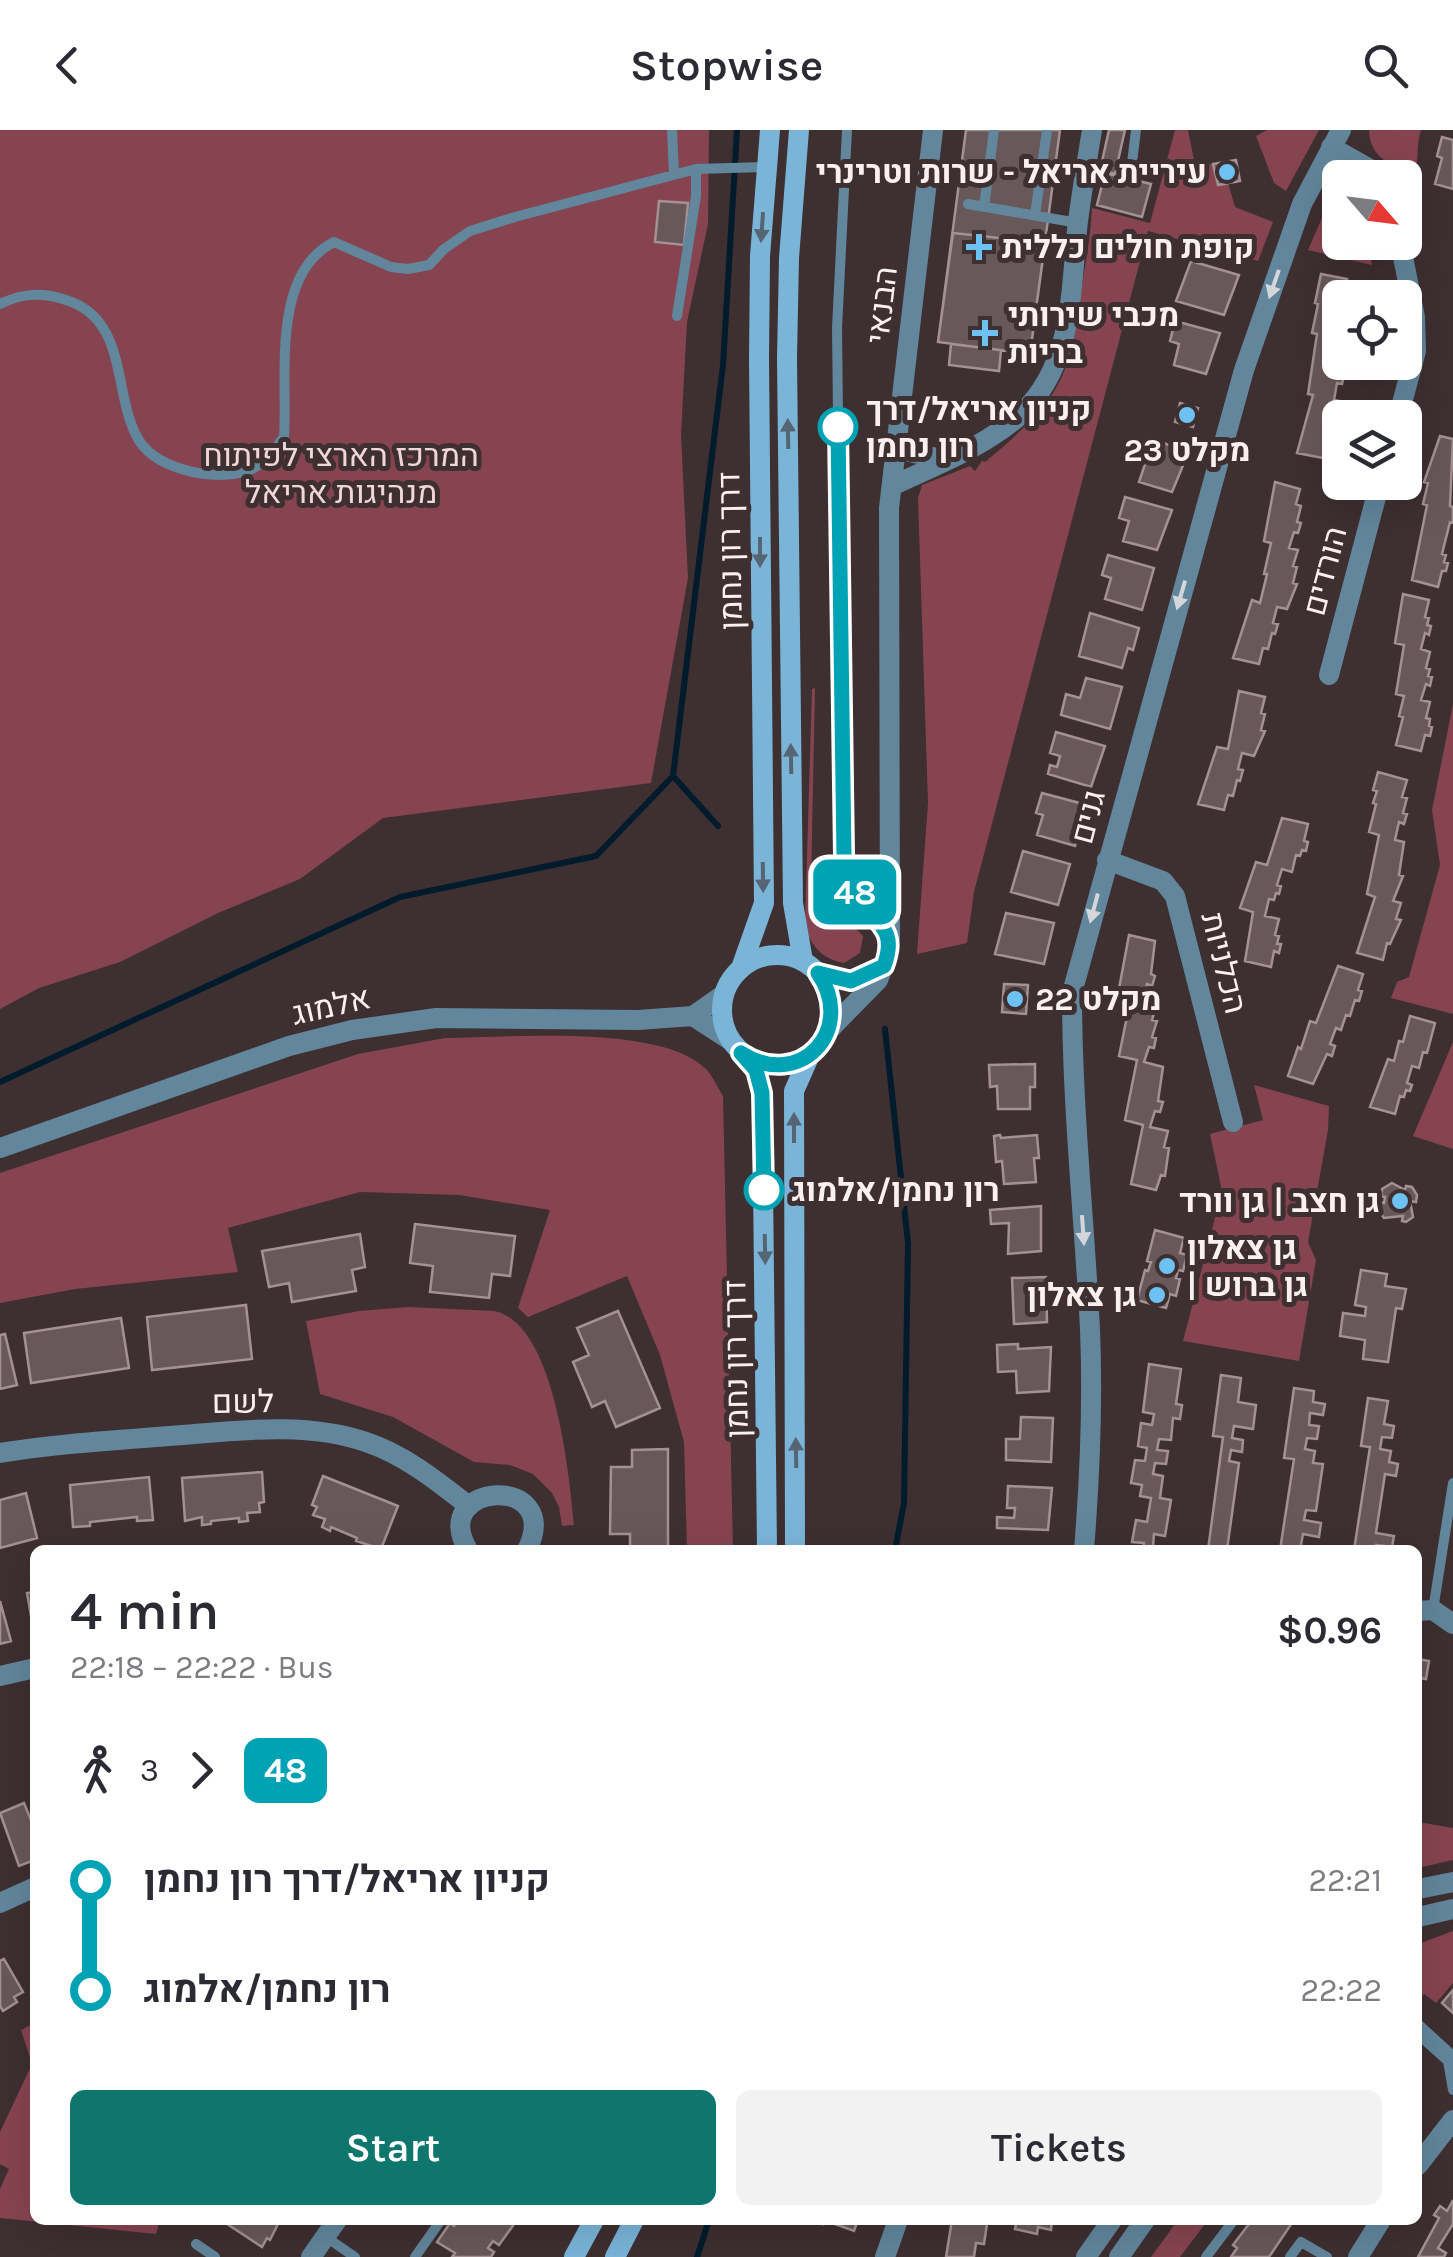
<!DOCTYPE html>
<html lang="en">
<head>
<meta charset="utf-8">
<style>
  :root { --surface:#fff; --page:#f2f2f3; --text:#2b2b33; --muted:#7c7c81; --accent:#0f766e }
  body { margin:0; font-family:Karla,Heebo,sans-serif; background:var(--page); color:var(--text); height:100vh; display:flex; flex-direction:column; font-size:38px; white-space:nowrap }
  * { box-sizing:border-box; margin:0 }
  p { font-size:32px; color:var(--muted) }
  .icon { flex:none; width:55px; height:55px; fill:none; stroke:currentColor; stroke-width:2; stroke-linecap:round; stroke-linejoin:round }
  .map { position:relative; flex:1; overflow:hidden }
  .sheet { position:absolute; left:30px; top:1415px; width:1392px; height:680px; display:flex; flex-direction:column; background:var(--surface); border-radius:15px; box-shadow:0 10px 40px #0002 }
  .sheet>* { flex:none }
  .badge { padding:0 20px; border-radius:15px; font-size:35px; line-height:65px }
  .needle { width:65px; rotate:118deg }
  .fabs { position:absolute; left:1322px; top:30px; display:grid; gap:20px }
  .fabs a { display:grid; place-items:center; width:100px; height:100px; border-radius:15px; background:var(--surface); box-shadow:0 10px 40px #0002; font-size:50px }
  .map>.badge { position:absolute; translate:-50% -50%; box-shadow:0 0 0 5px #fff }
  .legs { display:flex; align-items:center; gap:15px; height:110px; padding:0 40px; font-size:32px }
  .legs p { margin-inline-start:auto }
  .head { display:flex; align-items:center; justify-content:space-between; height:170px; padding:0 40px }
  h1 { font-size:55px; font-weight:600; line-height:75px }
  .action { display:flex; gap:20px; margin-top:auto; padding:20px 40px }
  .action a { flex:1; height:115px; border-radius:15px; background:var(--accent); color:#fff; font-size:40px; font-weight:600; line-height:115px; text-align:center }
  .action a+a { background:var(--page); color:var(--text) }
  ul { padding:0 40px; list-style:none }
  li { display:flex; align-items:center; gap:35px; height:110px; font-size:38px }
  li i { display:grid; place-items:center; width:15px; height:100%; margin:0 12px; background:currentColor }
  li i::after { content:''; width:25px; height:25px; margin:-12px; border:8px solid; border-radius:50%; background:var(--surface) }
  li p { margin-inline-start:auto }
  li:first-child i { background:linear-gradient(#0000 50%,currentColor 0) }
  li:last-child i { background:linear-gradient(currentColor 50%,#0000 0) }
  header { display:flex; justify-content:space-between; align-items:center; height:130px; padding:0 40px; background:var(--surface); font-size:45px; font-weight:600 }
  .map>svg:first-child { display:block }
  .green { fill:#864450 }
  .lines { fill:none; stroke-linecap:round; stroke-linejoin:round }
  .stream { stroke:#001c2c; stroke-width:6 }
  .building { fill:#69585a; stroke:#a39193; stroke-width:2.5 }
  .service { stroke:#62869c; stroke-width:10 }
  .minor { stroke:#62869c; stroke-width:20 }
  .tertiary { stroke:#62869c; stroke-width:20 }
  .secondary { stroke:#7ab5d8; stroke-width:20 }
  .oneway { fill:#566574 }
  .oneway2 { fill:#d4d6dc }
  .line-1-casing { stroke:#fff; stroke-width:22 }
  .line-1 { stroke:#00a3b4; stroke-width:15 }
  .poi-dot { fill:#6dc2f3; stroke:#3e2f31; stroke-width:4 }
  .stop-1-dot { fill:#fff; stroke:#00a3b4; stroke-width:5 }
  .labels { text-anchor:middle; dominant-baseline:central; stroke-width:10; stroke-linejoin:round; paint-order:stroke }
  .poi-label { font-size:32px; font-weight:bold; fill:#faf0f1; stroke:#3e2f31; text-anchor:start }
  .street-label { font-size:32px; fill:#faf0f1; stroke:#3e2f31 }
  .stop-label { font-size:32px; font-weight:bold; fill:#faf0f1; stroke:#3e2f31; text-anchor:start }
  .park-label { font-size:32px; fill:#f0d6d9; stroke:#3e2f31 }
</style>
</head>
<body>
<header><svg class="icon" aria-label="back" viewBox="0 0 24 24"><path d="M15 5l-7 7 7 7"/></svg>Stopwise<svg class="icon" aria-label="search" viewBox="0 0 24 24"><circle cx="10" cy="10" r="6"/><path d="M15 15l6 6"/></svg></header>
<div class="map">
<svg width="1453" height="2127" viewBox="0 0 1453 2127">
  <rect width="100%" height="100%" fill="#3e2f31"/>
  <!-- green -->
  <path class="green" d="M0,0H709L708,94L687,192L681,305L688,448L651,653L383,688L300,749L218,783L120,832L39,858L0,879Z
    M1175,0H1188L1195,35L1213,34L1217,55L1228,53L1235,77L1273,92L1258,131L1148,101L974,762L967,813L917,824L928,673L918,368L922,355L970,336L975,341L982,331L985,332C1060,269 1070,252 1082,155C1086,129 1091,104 1092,78L1150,93Z
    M1267,0H1319L1286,61L1274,53L1256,6Z
    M1369,0H1421C1416,16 1419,28 1415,43C1392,37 1369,27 1369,0Z
    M1340,56V112L1367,113L1372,135L1308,120L1332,65Z
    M815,558L811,755L825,758L839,782L863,806L860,823L844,833C822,829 809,815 805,793L812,559Z
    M1453,574V884L1391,868L1397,852L1409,847L1440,735L1432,680Z
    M445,908C508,908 662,893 707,940C713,947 718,958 723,966L733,1420H687L684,1312L660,1225L627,1146L528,1187L518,1178L550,1080L459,1065L360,1062L228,1098L238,1142L75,1159L0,1173V1043L358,924Z
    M1453,912V1019L1413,1006Z
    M1254,955L1329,976L1328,1000L1308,1112L1316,1130L1299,1231L1183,1211L1222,1061L1210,1004L1263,990Z
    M409,1177L494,1181C555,1193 569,1343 574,1395L562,1396L559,1377L552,1363L533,1344L510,1335L474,1332L393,1287L320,1264L306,1191L359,1181Z
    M1418,1692L1453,1698V1730L1418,1738Z
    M1453,1801V1853L1436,1873L1424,1864L1418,1871V1814Z
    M35,1893V2090H160L156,2104L0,2088V2059L9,2039L0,2034V2002L32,1934L21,1900Z
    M1178,2090H1208L1180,2127H1151Z"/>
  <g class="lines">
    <!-- stream -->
    <path class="stream" d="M718,696L673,646L723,235L737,0
      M885,899L908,1113L904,1373L895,1420
      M0,952L400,767L596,726L673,646
      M697,2127L709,2090"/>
  </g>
  <!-- building -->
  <path class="building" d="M966,0H1060L1030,224L938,212Z
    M1109,0H1125L1115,44L1100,40Z
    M1442,7L1453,10V59L1435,54L1442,28L1437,26Z
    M1236,30L1240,51L1218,55L1213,34Z
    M1105,43L1151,54L1142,87L1097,75Z
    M659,71L688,73L684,115L655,112Z
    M953,103L1045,113L1030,224L938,212Z
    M1191,131L1239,145L1224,185L1176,171Z
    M1321,144L1347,149L1344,165L1348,166L1340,168L1337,209H1340V232H1343L1341,243L1344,244L1342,254L1337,253L1334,270L1339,271L1336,287L1340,290L1331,314L1326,313L1323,328L1297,323L1313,265L1308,264L1317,204L1312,203L1318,174L1315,173Z
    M1175,191L1220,203L1206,244L1174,235L1179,214L1170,211Z
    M951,214L1001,220L999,241L949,235Z
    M1180,273L1198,278L1193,297L1175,292Z
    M1440,306L1453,309L1450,376L1453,377V393L1450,392L1442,424L1446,425L1444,432L1448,433L1446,441H1442L1438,457L1412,450L1427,375L1423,374L1428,353L1424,352Z
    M1153,310L1189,321L1172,362L1139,352Z
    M1275,352L1300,359L1296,374L1301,376L1297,392L1301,393L1298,403L1294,402L1289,418L1298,420L1293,436L1297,437L1293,453L1297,454L1287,479L1277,477L1273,493L1278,494L1275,504L1272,503L1268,519L1263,518L1259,534L1233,528L1252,470L1260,473L1267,444H1264L1271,413L1264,411Z
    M1125,367L1172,380L1157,420L1123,411L1129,391L1119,388Z
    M1108,425L1154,438L1142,480L1105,469L1111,448L1102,445Z
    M1403,464L1429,470L1425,487L1429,488L1427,495L1431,496L1429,505L1425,503L1421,519L1430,522L1426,538L1430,539L1428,546L1432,547L1430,556L1426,554L1421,570L1430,572L1426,588L1430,589L1429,596L1432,597L1430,606L1425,605L1421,621L1396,615L1403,587L1399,586L1404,566L1396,564L1404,515L1395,513Z
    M1090,483L1139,498L1133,520L1128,518L1122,538L1079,526Z
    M1086,548L1122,557L1110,599L1061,585L1066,564L1080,568Z
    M1239,561L1265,567L1261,583L1265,584L1261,600L1265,601L1254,626L1242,623L1238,639L1243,640L1240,651L1237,650L1233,666L1228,665L1224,680L1198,674L1217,617L1228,619Z
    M1056,602L1105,616L1091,657L1048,644L1050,635L1057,637L1060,626L1050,623Z
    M1378,642L1407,650L1402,667L1407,668L1403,683L1407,684L1404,694L1399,692L1395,710L1404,712L1399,745L1403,746L1393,771L1401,773L1396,789L1401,790L1390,814L1387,813L1383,830L1357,823L1375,767L1367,764L1379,705L1369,702L1376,674L1373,673L1377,661L1373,660Z
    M1042,663L1087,675L1075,716L1037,705L1043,685L1036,683Z
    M1282,688L1308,694L1304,711L1308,712L1306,721L1302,720L1300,726L1296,725L1292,742L1282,739L1277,755L1281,756L1279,764L1276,763L1274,770L1269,769L1265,786L1279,789L1275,805L1279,806L1277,814H1281L1279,823L1274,821L1271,837L1245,831L1253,782L1240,778L1256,732L1267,735Z
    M1023,721L1070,734L1058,775L1011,762Z
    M1006,783L1054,793L1044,834L995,824Z
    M1129,805L1155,811L1151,844L1155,846L1152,856L1147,854L1143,871L1157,874L1152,890L1157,891L1152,907L1156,908L1154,918L1149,917L1144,932L1163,937L1158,971L1163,972L1160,982L1155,981L1150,997L1168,1001L1164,1017L1169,1018L1165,1046L1161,1045L1156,1060L1131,1054L1143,995L1125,990L1137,930L1119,926L1131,867L1118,864Z
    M1338,836L1363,844L1358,860L1362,861L1359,871L1355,870L1350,886L1346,885L1341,900L1336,898L1330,914L1335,916L1332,926L1327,924L1313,954L1288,946L1298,917L1301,919L1310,891L1316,893Z
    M1004,854L1028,855L1026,884L1002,882Z
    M1410,886L1435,893L1427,923L1423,922L1419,938L1412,936L1407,953L1412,955L1410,961L1406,960L1404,967L1400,966L1395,984L1370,977L1388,929L1394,931L1399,911L1403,912Z
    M1035,934V957H1030V979H998L997,956L990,957L989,935Z
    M1000,1005L1001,1008L1037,1005L1039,1028H1034L1036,1052L1004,1054L1002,1031L996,1032L994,1006Z
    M1392,1053L1405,1060L1406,1056L1412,1057L1417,1065L1416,1072L1410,1071L1413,1087L1406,1092L1402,1091L1403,1086L1384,1088L1378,1080L1380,1072L1384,1073L1385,1067L1381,1066L1382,1059Z
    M1041,1076V1121L1008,1124L1009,1093L991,1094L990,1080Z
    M415,1094L515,1106L510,1146L492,1144L489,1168L430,1162L433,1136L410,1133Z
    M1155,1100L1184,1108L1180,1123L1187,1125L1183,1141L1178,1140L1176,1148L1180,1149L1176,1166L1170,1164L1166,1178L1137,1170L1145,1140L1148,1141L1151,1132L1147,1131Z
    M360,1104L365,1137L352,1140L356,1161L292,1172L289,1153L269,1157L262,1121Z
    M1361,1140L1387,1144L1385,1156L1406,1159L1402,1179L1396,1178L1388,1232L1363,1229L1365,1210L1340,1206L1343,1183L1365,1186L1366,1177L1355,1175Z
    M1046,1147L1047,1192L1014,1194L1012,1148Z
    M246,1175L252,1229L152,1240L147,1187Z
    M618,1181L660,1278L616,1297L605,1271L592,1277L573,1232L589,1225L577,1198Z
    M121,1188L129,1238L31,1253L24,1203Z
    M5,1204L17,1255L0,1259V1205Z
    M1018,1214V1219L1051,1217L1049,1261L1017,1263L1016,1241L998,1242L997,1215Z
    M1149,1234L1181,1239L1176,1274L1182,1275L1180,1289L1173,1288L1171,1310L1159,1309L1157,1320L1168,1321L1166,1334L1155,1333L1153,1344L1163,1346L1160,1368L1171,1370L1165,1406L1154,1404L1153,1416L1163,1420H1143L1144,1413L1132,1412L1136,1390L1147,1392L1151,1368L1140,1366L1142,1355L1131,1353L1135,1330L1145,1331L1147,1318L1138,1316L1141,1293L1152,1295L1154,1284L1143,1282Z
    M1221,1245L1241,1248L1238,1272L1256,1275L1253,1299L1234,1296L1232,1308L1243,1310L1242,1322L1231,1320L1229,1331L1239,1333L1227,1420H1208L1223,1307L1213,1306Z
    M1294,1258L1314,1261L1313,1272L1325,1274L1323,1285L1310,1283L1309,1295L1319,1296L1317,1309L1307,1308L1305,1319L1315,1321L1313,1333L1323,1334L1316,1381L1306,1380L1304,1390L1321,1393L1319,1407L1303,1404L1300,1420H1280L1294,1329L1284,1328Z
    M1368,1268L1388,1271L1384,1294L1394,1296L1392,1308L1382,1307L1380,1319L1391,1321L1389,1332L1398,1334L1396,1346L1385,1344L1376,1403L1394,1406L1392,1417L1376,1415L1375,1420H1354L1370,1317L1361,1316Z
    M1021,1287L1053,1288L1051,1332L1006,1330V1309H1020Z
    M668,1319V1420H630V1404H610L611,1337H632V1320Z
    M262,1342L264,1372L259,1373L260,1382L247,1383L248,1391L239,1392V1388L211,1391V1394L202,1395V1387L185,1391L182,1348Z
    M323,1346L398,1376L381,1419L356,1411L357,1408L331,1397L330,1401L322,1397L325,1389L313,1385L317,1377L312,1375Z
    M149,1347L153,1390L137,1391V1387L90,1392V1396L73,1397L70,1355Z
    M1008,1356L1052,1358L1048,1400L997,1398V1387L1014,1388L1015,1378H1007Z
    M26,1363L37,1408L0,1418V1370Z
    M35,1462V1508L27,1463Z
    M0,1471L11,1511L0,1514Z
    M1418,1529L1429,1531L1426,1549L1420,1548L1418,1564Z
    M24,1673L35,1700V1730L19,1736L0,1683Z
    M4,1829L23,1862L14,1867L17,1872L3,1881L0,1876V1831Z
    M1453,1860V1883L1442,1873Z
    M1453,2070V2094L1438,2118L1446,2123L1444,2127H1418L1439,2088L1434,2085L1440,2076L1447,2081Z
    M221,2090H280L270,2110L267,2108L262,2117Z
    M458,2090H517L499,2115L493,2111L488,2118L494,2122L491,2127H452L455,2123L437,2112L450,2093L454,2096Z
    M814,2090H858L854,2101L824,2090L823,2094Z
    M952,2090L987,2094L984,2114L976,2113L974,2127H946Z
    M1017,2090H1052L1051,2100L1038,2097L1037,2104L1015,2099Z
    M1252,2090H1294L1269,2127H1231L1237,2118L1233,2115Z"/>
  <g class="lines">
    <!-- service -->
    <path class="service" d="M672,0L674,44
      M847,0L837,198L843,713L851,756L886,802
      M1132,33L1136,0
      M968,74L1078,93
      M984,77L994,0
      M1035,85L1047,0
      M0,174C23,163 42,162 66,170C127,189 113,259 136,305C152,339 211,351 244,342C261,338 274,320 284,307C288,250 270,144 334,112L391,137L408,139L429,135L444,119L470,101L515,87L696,39L766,37
      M677,186L696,66V39
      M1433,1480L1453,1353
      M1418,1894L1453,1926
      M1418,1904L1448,1931L1453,1960
      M326,2107L355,2127
      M196,2114L215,2127
      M415,2127L441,2090
      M1206,2127L1234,2090
      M1290,2127L1301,2112L1327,2127"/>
    <!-- minor -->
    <path class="minor" d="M1331,17L1368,38L1376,48
      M1398,288L1416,221L1415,187L1400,112
      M896,319L946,330
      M892,356C934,336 985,317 1020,285C1075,233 1070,161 1078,91C1082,61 1087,30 1092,0
      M1329,545L1380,352
      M1107,730L1163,751L1175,766L1233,992
      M818,843L851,851L884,836
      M693,886L730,910
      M828,901L878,850L890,818L889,378L933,0
      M0,1018L289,916L352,900L436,888L638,890L693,886L723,865
      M0,1323C61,1313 121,1310 183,1305C242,1300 309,1292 366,1312C405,1325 437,1351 469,1376
      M468,1420C427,1351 565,1343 527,1420
      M1084,1420C1090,1346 1093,1273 1090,1199C1084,1086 1072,975 1072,863L1244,240L1302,74L1341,0
      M1418,1481L1433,1480L1453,1494
      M0,1546L35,1538
      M0,1773L35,1757
      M311,2127L337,2090
      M885,2127L898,2090"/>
    <!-- tertiary -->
    <path class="tertiary" d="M1418,1759L1453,1752
      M1418,1787L1453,1779
      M1418,2035L1453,1990
      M1086,2127L1112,2090
      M1119,2127L1145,2090
      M1358,2127L1381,2090"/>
    <!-- secondary -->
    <path class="secondary" d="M799,0L789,128L787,228L793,773L803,831
      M722 880a55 55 0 1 1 110 0a55 55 0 1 1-110 0Z
      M741,838L764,773L759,228L760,126L770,0
      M741,923L756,940L762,963L767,1420
      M795,1420L794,961L810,925
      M574,2127L594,2090
      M615,2127L634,2090"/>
  </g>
  <!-- one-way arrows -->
  <defs><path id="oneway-solid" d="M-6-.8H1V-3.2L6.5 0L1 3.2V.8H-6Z" transform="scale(2.5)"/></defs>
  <g class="oneway">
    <use href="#oneway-solid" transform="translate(762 97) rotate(94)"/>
    <use href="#oneway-solid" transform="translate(788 304) rotate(-91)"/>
    <use href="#oneway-solid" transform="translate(760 422) rotate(90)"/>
    <use href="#oneway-solid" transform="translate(791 629) rotate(-91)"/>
    <use href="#oneway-solid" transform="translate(763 747) rotate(89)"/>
    <use href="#oneway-solid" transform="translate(794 998) rotate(-90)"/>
    <use href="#oneway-solid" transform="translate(765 1119) rotate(89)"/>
    <use href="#oneway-solid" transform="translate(796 1323) rotate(-91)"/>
  </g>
  <g class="oneway2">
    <use href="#oneway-solid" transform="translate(1274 154) rotate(109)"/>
    <use href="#oneway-solid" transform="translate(1181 465) rotate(106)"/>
    <use href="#oneway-solid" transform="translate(1094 778) rotate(105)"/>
    <use href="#oneway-solid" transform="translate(1083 1100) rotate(86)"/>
  </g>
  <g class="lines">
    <!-- line-1 casing -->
    <g class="line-1-casing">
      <path id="line-1" d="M764,1060L762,963L756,940L741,923C800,961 857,900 818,843L851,851L884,836C900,793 869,793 852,757C848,748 846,735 844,725L838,297"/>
    </g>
    <!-- line-1 -->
    <use href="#line-1" class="line-1"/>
  </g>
  <!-- markers -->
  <g class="poi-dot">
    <circle cx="1227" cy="42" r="10"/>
    <path d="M974 102h10v10h10v10h-10v10h-10v-10h-10v-10h10z"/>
    <path d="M980 188h10v10h10v10h-10v10h-10v-10h-10v-10h10z"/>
    <circle cx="1187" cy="285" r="10"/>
    <circle cx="1015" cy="869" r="10"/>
    <circle cx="1400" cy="1071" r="10"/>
    <circle cx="1167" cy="1136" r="10"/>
    <circle cx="1157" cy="1165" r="10"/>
  </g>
  <g class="stop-1-dot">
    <circle cx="838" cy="297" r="18"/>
    <circle cx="764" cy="1060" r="18"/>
  </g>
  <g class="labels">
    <!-- poi labels -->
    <g class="poi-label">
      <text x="1207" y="42" text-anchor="end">עיריית אריאל - שרות וטרינרי</text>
      <text x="1002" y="117">קופת חולים כללית</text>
      <text x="1008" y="185">מכבי שירותי<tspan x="1008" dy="37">בריות</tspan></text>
      <text x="1187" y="320" text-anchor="middle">מקלט 23</text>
      <text x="1035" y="869">מקלט 22</text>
      <text x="1380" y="1071" text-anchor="end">גן חצב | גן וורד</text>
      <text x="1187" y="1118">גן צאלון<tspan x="1187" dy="37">| גן ברוש</tspan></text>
      <text x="1137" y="1165" text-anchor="end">גן צאלון</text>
    </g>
    <!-- street labels -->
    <g class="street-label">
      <text transform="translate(882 175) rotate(-83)">הבנאי</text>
      <text transform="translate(730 421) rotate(-91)">דרך רון נחמן</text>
      <text transform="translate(1325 441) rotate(-75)">הורדים</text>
      <text transform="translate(1088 687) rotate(-75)">גנים</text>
      <text transform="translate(1224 833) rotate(76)">הכלניות</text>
      <text transform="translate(331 876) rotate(-13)">אלמוג</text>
      <text transform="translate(736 1229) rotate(-91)">דרך רון נחמן</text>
      <text transform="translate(243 1272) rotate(-1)">לשם</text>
    </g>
    <!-- stop labels -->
    <g class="stop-label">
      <text x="866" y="279">קניון אריאל/דרך<tspan x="866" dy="37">רון נחמן</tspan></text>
      <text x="792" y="1060">רון נחמן/אלמוג</text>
    </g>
    <!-- park labels -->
    <g class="park-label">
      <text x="341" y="325">המרכז הארצי לפיתוח<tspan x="341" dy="37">מנהיגות אריאל</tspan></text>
    </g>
  </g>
</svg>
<div class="fabs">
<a><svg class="needle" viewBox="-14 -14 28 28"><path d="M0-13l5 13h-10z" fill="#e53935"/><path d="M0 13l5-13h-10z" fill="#7c7c81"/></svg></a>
<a><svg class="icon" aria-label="locate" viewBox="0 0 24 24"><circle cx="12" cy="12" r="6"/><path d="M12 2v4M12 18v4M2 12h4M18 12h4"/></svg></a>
<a><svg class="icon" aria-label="layers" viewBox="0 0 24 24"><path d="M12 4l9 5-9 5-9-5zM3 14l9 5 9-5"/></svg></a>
</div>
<b class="badge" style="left:855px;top:762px;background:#00a3b4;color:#fff">48</b>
<section class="sheet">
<div class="head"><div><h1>4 min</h1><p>22:18 – 22:22 · Bus</p></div><b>$0.96</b></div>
<div class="legs"><svg class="icon" aria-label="walk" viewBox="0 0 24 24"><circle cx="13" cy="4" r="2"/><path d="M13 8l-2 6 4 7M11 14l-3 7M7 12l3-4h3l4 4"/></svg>3<svg class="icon" aria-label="forward" viewBox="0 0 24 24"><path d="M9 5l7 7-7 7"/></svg><b class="badge" style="background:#00a3b4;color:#fff">48</b></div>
<ul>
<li><i style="color:#00a3b4"></i><b>קניון אריאל/דרך רון נחמן</b><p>22:21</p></li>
<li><i style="color:#00a3b4"></i><b>רון נחמן/אלמוג</b><p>22:22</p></li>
</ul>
<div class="action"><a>Start</a><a>Tickets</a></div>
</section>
</div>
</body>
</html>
